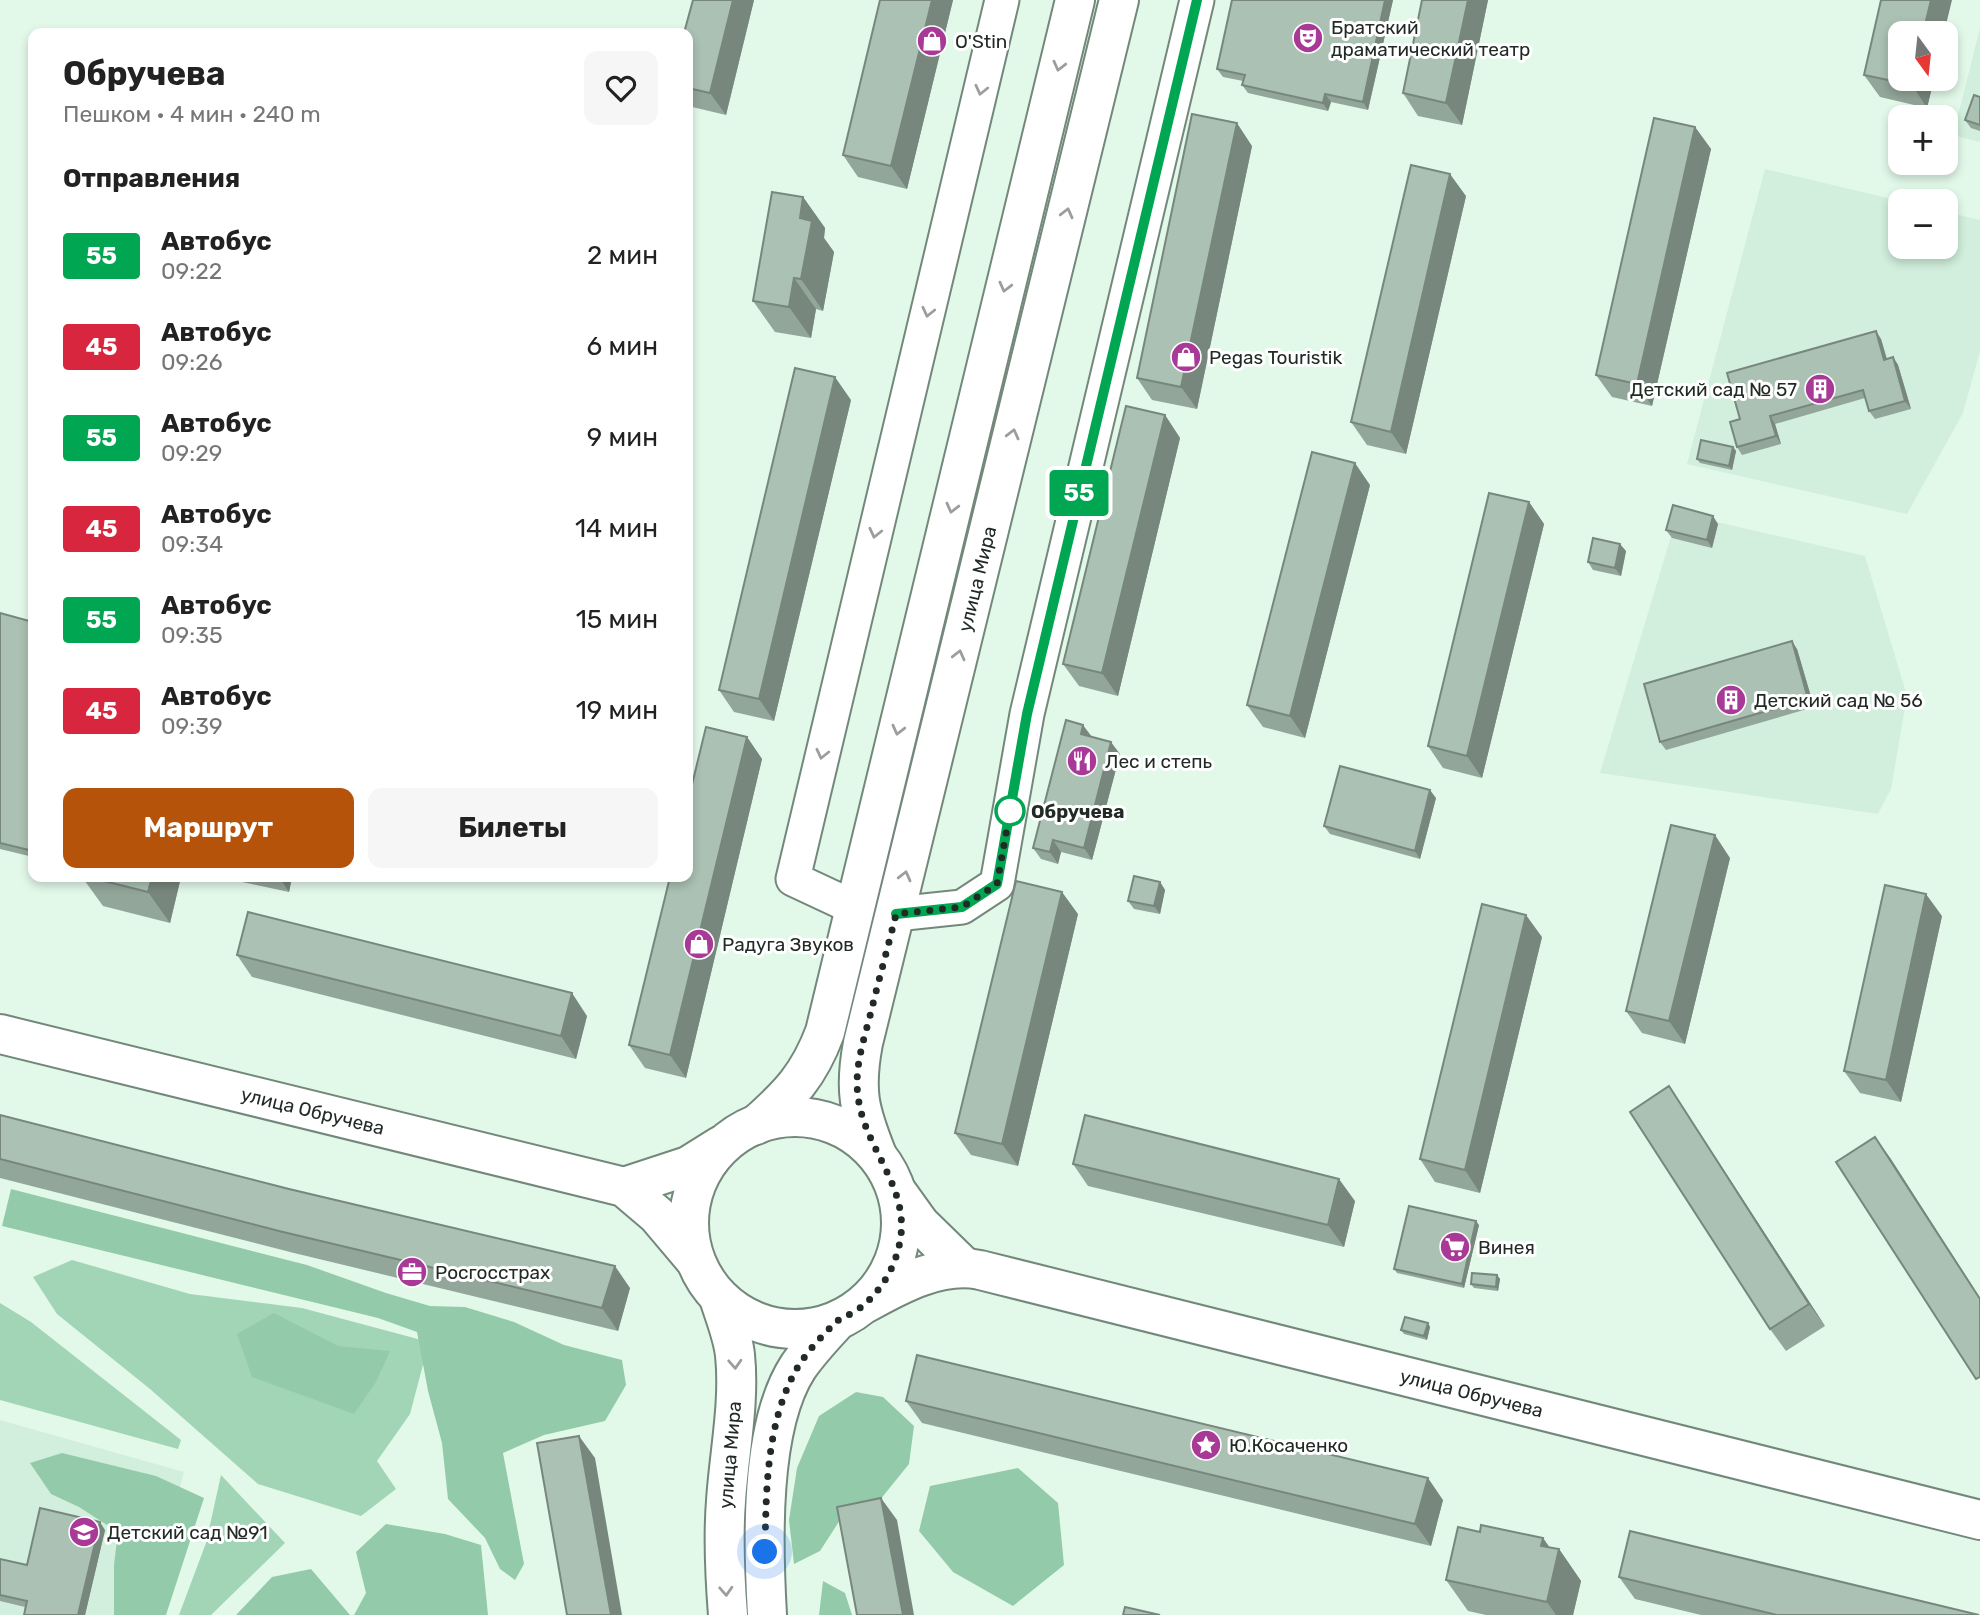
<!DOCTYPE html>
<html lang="ru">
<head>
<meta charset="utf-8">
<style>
  :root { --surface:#fff; --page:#f6f6f6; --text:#222; --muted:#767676; --accent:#b45309 }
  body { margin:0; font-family:Rubik,sans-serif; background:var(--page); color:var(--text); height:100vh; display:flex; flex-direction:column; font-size:26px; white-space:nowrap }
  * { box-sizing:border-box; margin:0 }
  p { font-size:23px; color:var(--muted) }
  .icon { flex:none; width:38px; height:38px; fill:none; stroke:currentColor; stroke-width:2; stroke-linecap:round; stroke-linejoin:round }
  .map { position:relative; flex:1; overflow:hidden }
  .drawer { position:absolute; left:28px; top:28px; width:665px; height:854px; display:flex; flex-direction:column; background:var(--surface); border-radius:14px; box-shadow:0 4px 10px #0003 }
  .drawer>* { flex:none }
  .badge { padding:0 14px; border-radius:5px; font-size:24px; line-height:46px }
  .needle { width:46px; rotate:165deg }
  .fabs { position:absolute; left:1888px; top:21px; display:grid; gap:14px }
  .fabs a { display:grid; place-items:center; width:70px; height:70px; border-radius:14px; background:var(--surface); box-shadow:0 4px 10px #0003; font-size:35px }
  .you { position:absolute; width:35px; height:35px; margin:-18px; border:5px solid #fff; border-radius:50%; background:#1a73e8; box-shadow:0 0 0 10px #1a73e833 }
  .map>.badge { position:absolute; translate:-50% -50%; box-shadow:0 0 0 4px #fff }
  h2 { padding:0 35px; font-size:26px; line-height:63px }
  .round { display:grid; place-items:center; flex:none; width:74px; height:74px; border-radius:14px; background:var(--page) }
  .overview { display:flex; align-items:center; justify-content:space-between; height:119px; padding:0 35px }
  h1 { font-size:33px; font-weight:700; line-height:52px }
  .action { display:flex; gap:14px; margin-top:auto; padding:14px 35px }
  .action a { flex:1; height:80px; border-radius:14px; background:var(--accent); color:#fff; font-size:28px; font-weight:700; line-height:80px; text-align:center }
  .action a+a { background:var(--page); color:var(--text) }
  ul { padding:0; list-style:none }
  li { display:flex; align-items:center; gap:21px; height:91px; padding:0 35px }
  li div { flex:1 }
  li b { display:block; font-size:26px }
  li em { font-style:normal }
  li .badge { min-width:77px; font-weight:700; text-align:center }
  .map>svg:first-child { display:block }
  .built { fill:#d1efdc }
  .green { fill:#a2d4b6 }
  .forest { fill:#93cbaa }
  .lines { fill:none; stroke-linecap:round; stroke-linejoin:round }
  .minor-casing { stroke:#73887b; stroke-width:37 }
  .major-casing { stroke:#73887b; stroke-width:42 }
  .minor { stroke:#fff; stroke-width:33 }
  .major { stroke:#fff; stroke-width:38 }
  .wall { fill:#93a69a }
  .shaded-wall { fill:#78877d }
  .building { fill:#abc1b3; stroke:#78877d; stroke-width:2 }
  .oneway { stroke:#9b9f9c }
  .line-casing { stroke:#fff; stroke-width:16 }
  .line { stroke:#00a651; stroke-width:10 }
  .walk { stroke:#212a24; stroke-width:7; stroke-dasharray:0 12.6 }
  .stop-dot { fill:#fff; stroke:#00a651; stroke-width:3.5 }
  .labels { text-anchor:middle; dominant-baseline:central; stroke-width:6; stroke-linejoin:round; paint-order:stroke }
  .poi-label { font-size:19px; fill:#212a24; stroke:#fff; text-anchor:start }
  .street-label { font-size:19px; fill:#212a24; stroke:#fff }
  .stop-label { font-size:19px; font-weight:bold; fill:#212a24; stroke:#fff; text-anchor:start }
</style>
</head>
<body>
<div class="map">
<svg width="1980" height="1615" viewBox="0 0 1980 1615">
  <rect width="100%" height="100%" fill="#e2f9ea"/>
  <!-- built -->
  <path class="built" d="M1980,28V142L1953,135Z
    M1765,169L1900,201V247H1946V212L1980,220V351L1963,413L1907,514L1687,464Z
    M1678,513L1865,556L1907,696L1891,789L1878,814L1600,773Z
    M0,1420L184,1472L145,1615H0Z"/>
  <!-- green -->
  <path class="green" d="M72,1260L190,1294L302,1308L429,1342L410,1414L377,1461L396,1489L361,1516L258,1484L150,1389L57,1314L33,1277Z
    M0,1303L31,1322L181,1440L178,1449L0,1400Z
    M221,1475L285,1543L211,1615H179L206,1543Z"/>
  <!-- forest -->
  <path class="forest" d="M11,1189L307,1265L386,1293L430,1306L465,1307L514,1322L564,1345L622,1360L626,1385L605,1421L544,1435L503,1453L524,1564L515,1580L500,1569L485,1538L448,1499L442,1443L428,1391L417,1332L378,1318L2,1226Z
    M274,1313L338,1346L390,1351L376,1382L354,1414L252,1377L237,1334Z
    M856,1392L883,1397L914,1426L909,1464L871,1511L851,1503L820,1551L794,1564L789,1520L797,1468L819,1416Z
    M62,1453L156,1476L204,1498L166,1615H114V1565L118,1532L79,1507L51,1494L30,1463Z
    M1018,1468L1058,1503L1064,1565L1013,1606L953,1572L919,1531L930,1486Z
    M386,1524L445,1534L481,1545L488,1615H354L366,1593L356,1552Z
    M311,1569L350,1615H236L272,1577Z
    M823,1581L845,1593L852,1615H819Z"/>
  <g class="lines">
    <!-- minor casing -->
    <g class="minor-casing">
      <path id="minor" d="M855,908L793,879L1002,0
        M896,914L962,907L997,884L1027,714L1197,0"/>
    </g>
    <!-- major casing -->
    <g class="major-casing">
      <g id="major">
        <path id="s1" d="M0,1034L624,1187L657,1215L695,1260"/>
        <circle cx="795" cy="1223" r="106"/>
        <path d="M756,1125C790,1095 809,1075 825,1032L1075,0"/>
        <path id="s2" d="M877,1155C859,1110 854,1091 863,1043L1119,0"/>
        <path d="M624,1187L688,1166L720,1146"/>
        <path d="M897,1192L920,1224L963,1266"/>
        <path d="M719,1298C725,1317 733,1336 735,1355C740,1403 729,1454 726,1501C723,1539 725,1577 728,1615"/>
        <path id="s3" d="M866,1303C900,1284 941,1262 980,1270L1980,1520"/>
        <path d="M767,1615C763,1545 759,1427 798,1367C809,1351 823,1336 836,1322"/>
      </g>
    </g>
    <!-- minor -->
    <use href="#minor" class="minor"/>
    <!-- major -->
    <use href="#major" class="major"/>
  </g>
  <!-- wall -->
  <path class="wall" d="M693,0H754L726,115L688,106V33Z
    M880,0H953L907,189L858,177L843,155Z
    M1232,0H1393L1368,110L1331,102L1328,111L1248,93L1242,85L1243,81L1223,77L1217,69Z
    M1422,0H1488L1462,125L1418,116L1403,93Z
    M1864,75L1900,79H1934L1927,108L1880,97Z
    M1980,97V131L1971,128L1965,120Z
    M1695,127L1711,149L1652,406L1612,397L1596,375Z
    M1252,146L1197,409L1152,400L1137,378Z
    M1466,196L1406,454L1367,445L1351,422Z
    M803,197L825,228L824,238L834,252L823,311L816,309L811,338L775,332L753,301Z
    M1881,339L1887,359L1893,357L1898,365L1911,409L1875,419L1869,411L1865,398L1775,424L1781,444L1742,455L1737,447L1740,419Z
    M851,400L774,721L734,712L719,690Z
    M1165,415L1180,438L1118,696L1079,686L1063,664Z
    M1733,447L1736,451L1732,470L1700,463L1697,459Z
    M1370,485L1305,738L1263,727L1247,705Z
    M1529,502L1544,524L1482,778L1443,768L1428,746Z
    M1718,524L1712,548L1672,538L1666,530Z
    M1626,551L1621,576L1593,570L1588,562Z
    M0,613L33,622V857L0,849Z
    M1797,649L1814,707L1666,750L1660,742Z
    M747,737L762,759L686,1078L645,1068L629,1045Z
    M1092,737L1120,754L1092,860L1061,852L1058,864L1041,859L1033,848Z
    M1436,798L1420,859L1330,834L1324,826Z
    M1730,858L1685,1044L1642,1033L1626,1011Z
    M82,877H181L170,923L103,906Z
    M238,877H292L289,892L242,882Z
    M1160,882L1165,890L1160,914L1134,909L1128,901Z
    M1078,914L1018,1166L971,1155L955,1133Z
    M1942,916L1901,1102L1860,1093L1844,1071Z
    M1542,937L1480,1193L1435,1182L1420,1159Z
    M237,955L587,1016L576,1059L252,977Z
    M1684,1109L1825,1326L1786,1351L1770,1329Z
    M0,1115L630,1288L618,1331L294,1253L0,1178Z
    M1073,1164L1355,1201L1344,1247L1088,1186Z
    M1479,1225L1464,1288L1397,1273L1394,1269Z
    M1497,1275L1500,1279L1498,1291L1474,1288L1471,1284Z
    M1428,1323L1430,1327L1427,1340L1404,1334L1401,1330Z
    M906,1401L1443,1500L1431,1546L922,1423Z
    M105,1530L85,1615H24L25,1607L0,1601V1559L27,1565Z
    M1480,1532L1543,1538L1549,1547L1559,1549L1581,1581L1573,1615H1486L1468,1611L1446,1580Z
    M1619,1577L1979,1615H1701L1635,1599Z"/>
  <!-- shaded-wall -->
  <path class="shaded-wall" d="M733,0H754L726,115L710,93Z
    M932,0H953L907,189L891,166Z
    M1385,0H1393L1368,110L1363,102Z
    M1468,0H1488L1462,125L1446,103Z
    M1931,0H1952L1944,33H1923Z
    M1913,79H1934L1927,108L1912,85Z
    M1325,94L1331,102L1328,111L1323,103Z
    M1237,123L1252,146L1197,409L1181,387Z
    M1695,127L1711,149L1652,406L1637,384Z
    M1450,174L1466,196L1406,454L1391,432Z
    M803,197L825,228L824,238L834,252L823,311L801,279L800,218Z
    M794,278L816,309L811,338L789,307Z
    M1876,331L1881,339L1889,367L1884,360Z
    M1893,357L1898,365L1911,409L1905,401Z
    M835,377L851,400L774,721L759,699Z
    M1165,415L1180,438L1118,696L1102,673Z
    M1770,416L1775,424L1781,444L1776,436Z
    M1733,447L1736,451L1732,470L1729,466Z
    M1355,463L1370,485L1305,738L1290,716Z
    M1529,502L1544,524L1482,778L1467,756Z
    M1713,516L1718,524L1712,548L1707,540Z
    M1620,544L1626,551L1621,576L1615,568Z
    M1792,641L1797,649L1814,707L1808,699Z
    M1083,725L1092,737L1081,734Z
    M747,737L762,759L686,1078L670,1055Z
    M1111,742L1120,754L1092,860L1084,848Z
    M1430,790L1436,798L1420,859L1415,851Z
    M1715,835L1730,858L1685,1044L1669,1021Z
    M1053,840L1061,852L1058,864L1050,852Z
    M152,877H181L170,923L148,892Z
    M279,877H292L289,892Z
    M1160,882L1165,890L1160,914L1154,906Z
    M1062,892L1078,914L1018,1166L1002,1144Z
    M1926,894L1942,916L1901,1102L1886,1080Z
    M1526,915L1542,937L1480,1193L1465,1170Z
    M572,993L587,1016L576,1059L561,1036Z
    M1669,1086L1684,1109L1825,1326L1809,1304Z
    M1875,1137L1891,1159L1980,1298V1299Z
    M1339,1179L1355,1201L1344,1247L1328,1225Z
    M1476,1221L1479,1225L1464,1288L1462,1284Z
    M615,1266L630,1288L618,1331L602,1308Z
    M1497,1275L1500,1279L1498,1291L1496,1287Z
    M1428,1323L1430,1327L1427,1340L1424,1336Z
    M579,1436L595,1458L622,1615H611Z
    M1428,1478L1443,1500L1431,1546L1415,1524Z
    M881,1498L897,1520L914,1615H903Z
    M100,1522L105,1530L85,1615H78Z
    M1543,1538L1557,1558L1559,1549L1581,1581L1573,1615H1556L1547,1602L1541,1546Z"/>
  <!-- building -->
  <path class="building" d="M693,0H733L710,93L688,88V33H684Z
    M880,0H932L891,166L843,155Z
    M1232,0H1385L1363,102L1325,94L1323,103L1242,85L1245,75L1217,69Z
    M1422,0H1468L1446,103L1403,93Z
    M1881,0H1931L1923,33H1900V79H1913L1912,85L1864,75Z
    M1974,95L1980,97V125L1965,120Z
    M1192,114L1237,123L1181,387L1137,378Z
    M1654,118L1695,127L1637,384L1596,375Z
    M1411,165L1450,174L1391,432L1351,422Z
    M772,192L803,197L800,218L812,221L801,279L794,278L789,307L753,301Z
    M1876,331L1884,360L1893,357L1905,401L1869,411L1863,390L1770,416L1776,436L1737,447L1730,422L1740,419L1727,373Z
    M795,368L835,377L759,699L719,690Z
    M1126,406L1165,415L1102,673L1063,664Z
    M1701,440L1733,447L1729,466L1697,459Z
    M1312,452L1355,463L1290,716L1247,705Z
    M1489,493L1529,502L1467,756L1428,746Z
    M1673,505L1713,516L1707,540L1666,530Z
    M1593,538L1620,544L1615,568L1588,562Z
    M0,613L33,622V851L0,843Z
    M1792,641L1808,699L1660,742L1644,684Z
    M1066,720L1083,725L1081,734L1111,742L1084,848L1053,840L1050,852L1033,848Z
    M706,727L747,737L670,1055L629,1045L670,877H688V801Z
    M1340,766L1430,790L1415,851L1324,826Z
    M1671,825L1715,835L1669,1021L1626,1011Z
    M1134,876L1160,882L1154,906L1128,901Z
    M88,877H152L148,892Z
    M1016,881L1062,892L1002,1144L955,1133Z
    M1885,885L1926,894L1886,1080L1844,1071Z
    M1482,904L1526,915L1465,1170L1420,1159Z
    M248,912L572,993L561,1036L237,955Z
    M1669,1086L1809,1304L1770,1329L1630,1112Z
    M0,1115L289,1189L615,1266L602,1308L279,1231L0,1159Z
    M1085,1115L1339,1179L1328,1225L1073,1164Z
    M1875,1137L1980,1299V1377L1976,1379L1836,1162Z
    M1409,1206L1476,1221L1462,1284L1394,1269Z
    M1472,1273L1497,1275L1496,1287L1471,1284Z
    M1405,1317L1428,1323L1424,1336L1401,1330Z
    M917,1355L1428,1478L1415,1524L906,1401Z
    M579,1436L611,1615H567L537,1443Z
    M881,1498L903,1615H857L837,1507Z
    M40,1508L100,1522L78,1615H24L27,1601L0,1595V1559L27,1565Z
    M1481,1525L1543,1538L1541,1546L1559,1549L1547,1602L1446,1580L1458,1527L1480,1532Z
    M1630,1531L1979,1615H1777L1619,1577Z
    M1125,1607L1160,1615H1123Z"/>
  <!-- one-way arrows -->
  <defs><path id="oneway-chevron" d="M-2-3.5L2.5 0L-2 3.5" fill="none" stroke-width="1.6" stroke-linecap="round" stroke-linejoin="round" transform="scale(1.75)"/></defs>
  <g class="oneway">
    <use href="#oneway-chevron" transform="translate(1059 66) rotate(104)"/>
    <use href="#oneway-chevron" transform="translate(981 90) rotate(103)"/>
    <use href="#oneway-chevron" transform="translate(1067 213) rotate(-76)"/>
    <use href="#oneway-chevron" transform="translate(1005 287) rotate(104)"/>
    <use href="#oneway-chevron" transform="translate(928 312) rotate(103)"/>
    <use href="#oneway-chevron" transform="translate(1013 434) rotate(-76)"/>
    <use href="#oneway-chevron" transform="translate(952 508) rotate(104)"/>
    <use href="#oneway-chevron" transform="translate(875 533) rotate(103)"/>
    <use href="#oneway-chevron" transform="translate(959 655) rotate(-76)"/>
    <use href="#oneway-chevron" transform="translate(898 730) rotate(104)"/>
    <use href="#oneway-chevron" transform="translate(822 754) rotate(103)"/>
    <use href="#oneway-chevron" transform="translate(905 876) rotate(-76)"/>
    <use href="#oneway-chevron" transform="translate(735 1364) rotate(87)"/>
    <use href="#oneway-chevron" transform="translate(726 1591) rotate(87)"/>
  </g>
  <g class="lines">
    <!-- line casing -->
    <g class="line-casing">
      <path id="line" d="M896,914L962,907L997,884L1027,714L1197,0"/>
    </g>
    <!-- line -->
    <use href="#line" class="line"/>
    <!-- walk -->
    <path class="walk" d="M765,1552C766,1492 766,1424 796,1370C805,1354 820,1338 833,1325C839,1318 848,1316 856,1311C878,1295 893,1273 899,1246C913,1189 864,1150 858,1096C854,1068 864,1039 871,1012C879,979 888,947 896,914L962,907L997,884L1010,811"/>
  </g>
  <!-- icons -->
  <defs>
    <g id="theatre-disc" transform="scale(1.575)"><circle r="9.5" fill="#a83996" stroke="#fff"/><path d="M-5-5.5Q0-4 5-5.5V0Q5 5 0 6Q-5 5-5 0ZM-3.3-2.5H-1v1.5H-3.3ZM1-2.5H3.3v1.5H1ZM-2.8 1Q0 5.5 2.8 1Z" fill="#fff"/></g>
    <g id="shop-disc" transform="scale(1.575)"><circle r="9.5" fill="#a83996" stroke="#fff"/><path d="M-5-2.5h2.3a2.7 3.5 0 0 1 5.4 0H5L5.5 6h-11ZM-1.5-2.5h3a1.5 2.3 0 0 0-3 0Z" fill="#fff"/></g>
    <g id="building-disc" transform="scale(1.575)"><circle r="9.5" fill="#a83996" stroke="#fff"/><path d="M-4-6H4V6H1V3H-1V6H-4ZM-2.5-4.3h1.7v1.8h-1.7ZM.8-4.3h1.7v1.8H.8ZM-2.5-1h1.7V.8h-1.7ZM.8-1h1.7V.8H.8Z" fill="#fff"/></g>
    <g id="restaurant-disc" transform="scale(1.575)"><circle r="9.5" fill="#a83996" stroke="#fff"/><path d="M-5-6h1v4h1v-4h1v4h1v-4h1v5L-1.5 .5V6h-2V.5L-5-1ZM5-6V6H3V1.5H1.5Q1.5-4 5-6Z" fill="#fff"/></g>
    <g id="supermarket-disc" transform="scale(1.575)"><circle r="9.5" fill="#a83996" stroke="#fff"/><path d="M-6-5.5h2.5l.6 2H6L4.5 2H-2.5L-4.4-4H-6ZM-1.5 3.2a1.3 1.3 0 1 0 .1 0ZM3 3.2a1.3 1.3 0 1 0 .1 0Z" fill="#fff"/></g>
    <g id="office-disc" transform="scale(1.575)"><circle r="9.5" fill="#a83996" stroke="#fff"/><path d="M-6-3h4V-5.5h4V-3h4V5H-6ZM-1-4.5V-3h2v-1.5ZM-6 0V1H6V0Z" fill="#fff"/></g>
    <g id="sight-disc" transform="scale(1.575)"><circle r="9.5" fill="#a83996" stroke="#fff"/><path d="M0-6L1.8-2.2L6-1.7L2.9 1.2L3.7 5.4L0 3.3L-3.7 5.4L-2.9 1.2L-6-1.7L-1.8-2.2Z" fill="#fff"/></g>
    <g id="school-disc" transform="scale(1.575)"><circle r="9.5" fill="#a83996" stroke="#fff"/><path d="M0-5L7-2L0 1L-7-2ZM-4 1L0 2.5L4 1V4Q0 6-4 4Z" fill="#fff"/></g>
  </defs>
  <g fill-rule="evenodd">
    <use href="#theatre-disc" x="1308" y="38"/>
    <use href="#shop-disc" x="932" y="41"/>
    <use href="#shop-disc" x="1186" y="357"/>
    <use href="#building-disc" x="1820" y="389"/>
    <use href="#building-disc" x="1731" y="700"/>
    <use href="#restaurant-disc" x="1082" y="761"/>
    <use href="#shop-disc" x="699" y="944"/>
    <use href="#supermarket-disc" x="1455" y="1247"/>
    <use href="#office-disc" x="412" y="1272"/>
    <use href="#sight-disc" x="1206" y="1445"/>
    <use href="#school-disc" x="84" y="1532"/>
  </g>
  <!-- markers -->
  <circle class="stop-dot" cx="1010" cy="811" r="14"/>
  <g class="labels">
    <!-- poi labels -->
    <g class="poi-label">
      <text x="1331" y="27">Братский<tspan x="1331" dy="22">драматический театр</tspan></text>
      <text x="955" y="41">O'Stin</text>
      <text x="1209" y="357">Pegas Touristik</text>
      <text x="1797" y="389" text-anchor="end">Детский сад № 57</text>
      <text x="1754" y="700">Детский сад № 56</text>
      <text x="1105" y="761">Лес и степь</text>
      <text x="722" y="944">Радуга Звуков</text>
      <text x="1478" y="1247">Винея</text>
      <text x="435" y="1272">Росгосстрах</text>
      <text x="1229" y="1445">Ю.Косаченко</text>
      <text x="107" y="1532">Детский сад №91</text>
    </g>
    <!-- street labels -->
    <g class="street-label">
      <text stroke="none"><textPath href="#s2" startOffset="593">улица Мира</textPath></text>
      <text stroke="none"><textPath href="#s1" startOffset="322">улица Обручева</textPath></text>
      <text stroke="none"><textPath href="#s3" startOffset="628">улица Обручева</textPath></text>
      <text transform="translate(730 1455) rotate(-85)">улица Мира</text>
    </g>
    <!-- stop labels -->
    <g class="stop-label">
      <text x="1031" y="811">Обручева</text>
    </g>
  </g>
</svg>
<div class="fabs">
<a><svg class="needle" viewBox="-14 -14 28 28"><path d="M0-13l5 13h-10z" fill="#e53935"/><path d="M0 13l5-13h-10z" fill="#767676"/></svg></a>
<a>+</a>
<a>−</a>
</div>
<div class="you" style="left:765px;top:1552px"></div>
<b class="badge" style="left:1079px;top:493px;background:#00a651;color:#fff">55</b>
<section class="drawer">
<div class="overview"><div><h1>Обручева</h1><p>Пешком · 4 мин · 240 m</p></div><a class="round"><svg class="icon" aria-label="heart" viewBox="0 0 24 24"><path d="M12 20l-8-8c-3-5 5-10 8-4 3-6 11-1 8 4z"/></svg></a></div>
<h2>Отправления</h2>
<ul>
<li><span class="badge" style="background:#00a651;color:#fff">55</span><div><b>Автобус</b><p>09:22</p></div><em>2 мин</em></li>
<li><span class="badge" style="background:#d7263d;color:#fff">45</span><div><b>Автобус</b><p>09:26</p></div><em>6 мин</em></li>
<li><span class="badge" style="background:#00a651;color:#fff">55</span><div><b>Автобус</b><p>09:29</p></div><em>9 мин</em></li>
<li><span class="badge" style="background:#d7263d;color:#fff">45</span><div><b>Автобус</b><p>09:34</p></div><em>14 мин</em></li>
<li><span class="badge" style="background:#00a651;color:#fff">55</span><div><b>Автобус</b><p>09:35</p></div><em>15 мин</em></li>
<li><span class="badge" style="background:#d7263d;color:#fff">45</span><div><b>Автобус</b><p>09:39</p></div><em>19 мин</em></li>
</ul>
<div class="action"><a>Маршрут</a><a>Билеты</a></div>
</section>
</div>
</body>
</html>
